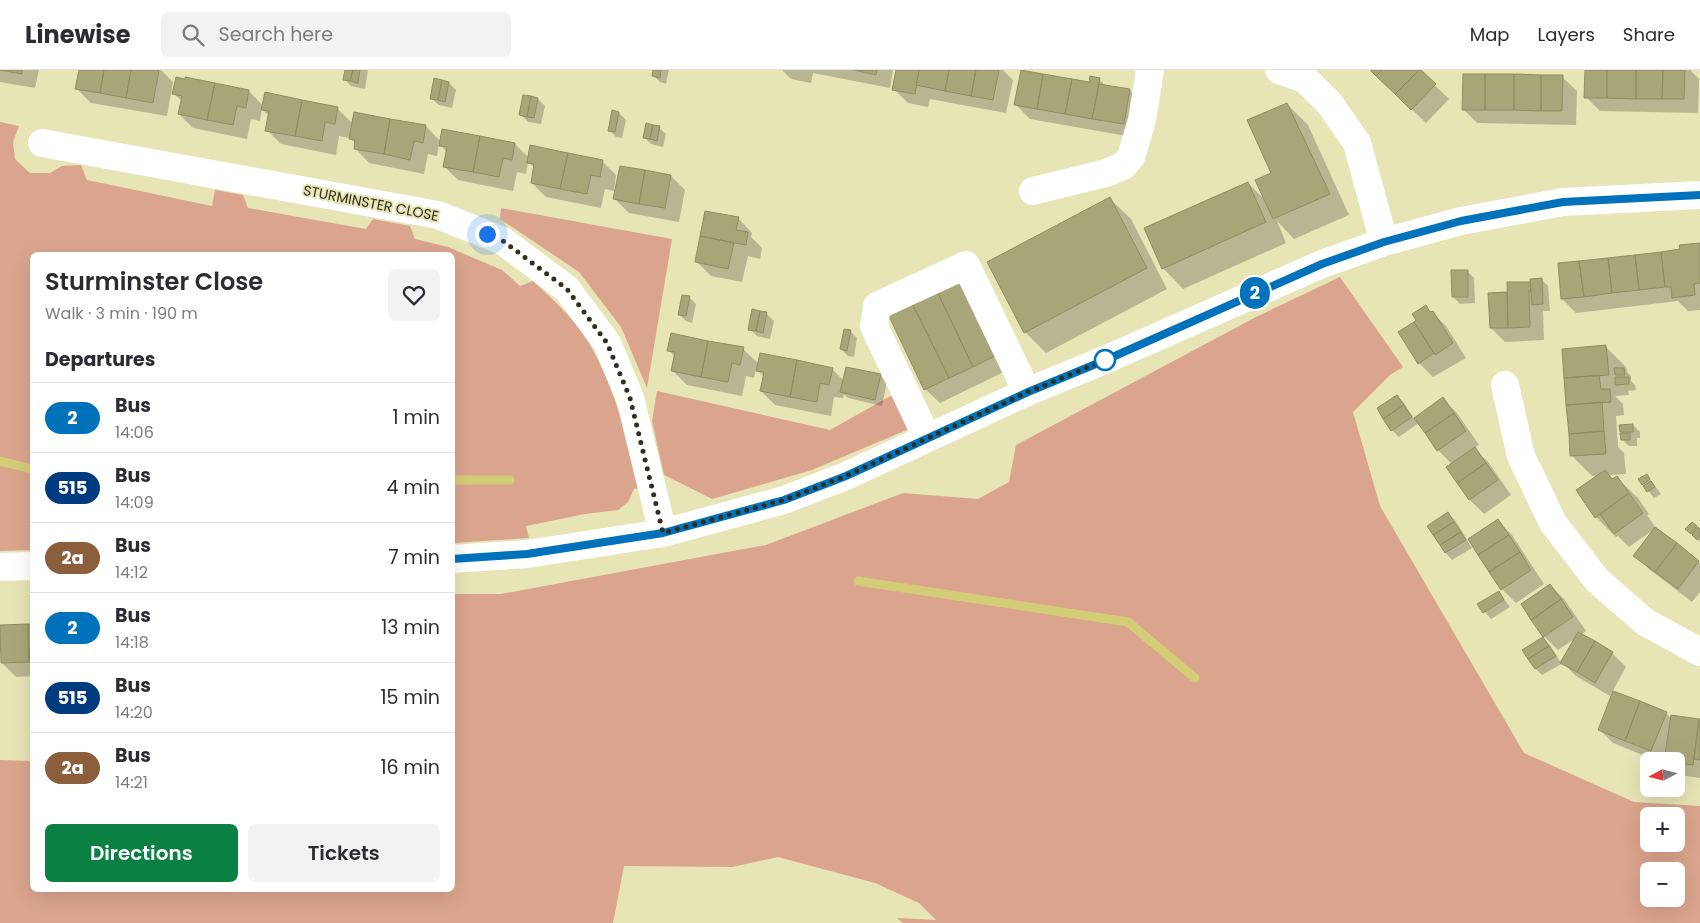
<!DOCTYPE html>
<html lang="en">
<head>
<meta charset="utf-8">
<style>
  :root { --surface:#fff; --page:#f2f2f3; --text:#2b2b33; --muted:#7c7c81; --line:#e1e1e2; --accent:#0b8043 }
  body { margin:0; font-family:Poppins,sans-serif; background:var(--page); color:var(--text); height:100vh; display:flex; flex-direction:column; font-size:19px; white-space:nowrap }
  * { box-sizing:border-box; margin:0 }
  p { font-size:16px; color:var(--muted) }
  .icon { flex:none; width:28px; height:28px; fill:none; stroke:currentColor; stroke-width:2; stroke-linecap:round; stroke-linejoin:round }
  .map { position:relative; flex:1; overflow:hidden }
  .side { position:absolute; left:30px; top:182px; width:425px; height:640px; display:flex; flex-direction:column; background:var(--surface); border-radius:8px; box-shadow:0 5px 20px #0002 }
  .side>* { flex:none }
  .badge { padding:0 10px; border-radius:16px; font-size:18px; line-height:32px }
  .needle { width:32px; rotate:263deg }
  .buttons { position:absolute; left:1640px; top:682px; display:grid; gap:10px }
  .buttons a { display:grid; place-items:center; width:45px; height:45px; border-radius:8px; background:var(--surface); box-shadow:0 5px 20px #0002; font-size:25px }
  .you { position:absolute; width:25px; height:25px; margin:-12px; border:4px solid #fff; border-radius:50%; background:#1a73e8; box-shadow:0 0 0 8px #1a73e833 }
  .map>.badge { position:absolute; translate:-50% -50%; box-shadow:0 0 0 2px #fff }
  h2 { padding:0 15px; font-size:19px; line-height:45px }
  .round { display:grid; place-items:center; flex:none; width:52px; height:52px; border-radius:8px; background:var(--page) }
  .overview { display:flex; align-items:center; justify-content:space-between; height:85px; padding:0 15px }
  h1 { font-size:24px; font-weight:600; line-height:38px }
  .cta { display:flex; gap:10px; margin-top:auto; padding:10px 15px }
  .cta a { flex:1; height:58px; border-radius:8px; background:var(--accent); color:#fff; font-size:20px; font-weight:600; line-height:58px; text-align:center }
  .cta a+a { background:var(--page); color:var(--text) }
  ul { padding:0; list-style:none }
  li { display:flex; align-items:center; gap:15px; height:70px; padding:0 15px; border-top:1px solid var(--line) }
  li div { flex:1 }
  li b { display:block; font-size:19px }
  li em { font-style:normal }
  li .badge { min-width:55px; font-weight:700; text-align:center }
  header { display:flex; align-items:center; gap:30px; box-sizing:border-box; height:70px; padding:0 25px; background:var(--surface); border-bottom:1px solid var(--line) }
  header strong { font-size:24px }
  nav { display:flex; gap:28px; margin-inline-start:auto; font-size:18px }
  .search { width:350px; height:45px; background:var(--page); display:flex; align-items:center; gap:12px; box-sizing:border-box; padding:0 18px; border-radius:8px; color:var(--muted); font-size:19px }
  .map>svg:first-child { display:block }
  .green { fill:#dba58d; fill-rule:evenodd }
  .shadow { fill:#0003 }
  .lines { fill:none; stroke-linecap:round; stroke-linejoin:round }
  .stream { stroke:#d3cd78; stroke-width:9 }
  .building { fill:#a8a679; stroke:#908d62 }
  .minor { stroke:#fff; stroke-width:28 }
  .line-casing { stroke:#fff; stroke-width:11 }
  .line { stroke:#0072bc; stroke-width:8 }
  .walk { stroke:#302f1d; stroke-width:5; stroke-dasharray:0 9 }
  .stop-dot { fill:#fff; stroke:#0072bc; stroke-width:2.5 }
  .labels { text-anchor:middle; dominant-baseline:central; stroke-width:4; stroke-linejoin:round; paint-order:stroke }
  .street-label { font-size:14px; fill:#302f1d; stroke:#e7e4b6 }
</style>
</head>
<body>
<header>
<strong>Linewise</strong>
<div class="search"><svg class="icon" aria-label="search" viewBox="0 0 24 24"><circle cx="10" cy="10" r="6"/><path d="M15 15l6 6"/></svg>Search here</div>
<nav><a>Map</a><a>Layers</a><a>Share</a></nav>
</header>
<div class="map">
<svg width="1700" height="853" viewBox="0 0 1700 853">
  <rect width="100%" height="100%" fill="#e7e4b6"/>
  <!-- green -->
  <path class="green" d="M0,52L19,56L13,72L15,89L30,103H50L62,96L81,95L87,110L212,136L215,120L243,125L248,138L366,159L373,149L410,156L415,169L448,177L502,200L520,216L533,211C552,229 573,247 587,270C614,313 627,369 641,418L634,419L628,432L618,440L585,444L526,456L529,468L453,473L452,185H32V480L0,481Z
    M501,138L672,169L647,318L621,257L579,202L500,149Z
    M1340,207L1403,297L1390,305L1353,342L1380,436L1524,683L1634,732L1700,736V853H903L897,848L936,850L919,833L875,813L778,787L732,797L624,796L613,853H0V690L32,691V820H452L453,524H501L766,475L903,423L978,429L1009,412L1016,375L1256,247ZM1649,746H1676V774H1649ZM1649,801H1676V829H1649Z
    M657,321L830,360L894,324L909,359L812,400L712,429L664,405L652,351Z"/>
  <!-- shadow -->
  <path class="shadow" d="M0,0H39L35,18L0,12Z
    M80,0H161L173,12L167,46L91,33L77,19Z
    M346,0H368L365,19L351,16L344,9Z
    M655,0H669L666,14L660,12L654,6Z
    M782,0H893L890,18L813,3L811,13L791,9Z
    M898,0H1003L1013,10L1006,43L930,29L928,37L908,33L894,19Z
    M1371,0H1419L1449,29L1426,53Z
    M1586,0H1690L1699,9L1698,43L1600,41L1586,27Z
    M1562,7L1577,21L1576,55L1477,53L1463,39Z
    M1099,9L1106,16L1130,20L1144,34L1138,68L1030,49L1016,35L1090,14Z
    M449,13L456,20L452,38L439,35L432,29Z
    M249,21L263,36L337,38L353,54L426,56L441,72L515,74L529,88L602,91L616,105L614,121L605,119L601,138L546,127L532,113L535,98L528,92L526,104L517,102L513,121L458,110L444,96L447,82L439,74L437,86L428,84L424,104L369,93L355,78L356,74L350,68L339,66L336,85L281,74L267,60L269,46L262,39L260,51L251,49L247,69L193,58L179,44L182,31L174,24Z
    M538,29L545,36L541,54L528,52L521,45Z
    M1287,34L1308,55L1349,145L1294,169L1277,151L1286,173L1183,219L1163,198L1248,113L1266,131Z
    M619,43L626,50L622,68L616,67L609,60Z
    M659,58L666,64L663,77L651,74L644,67Z
    M671,106L685,120L679,152L629,143L615,129Z
    M1110,129L1131,149L1167,219L1046,283L1025,262Z
    M706,142L738,148L752,163L751,167L762,178L760,189L748,186L742,212L711,206L697,192Z
    M1700,174V240L1688,241L1678,231L1576,243L1562,229Z
    M1467,201L1474,208L1475,233L1460,234L1453,227Z
    M960,209L1010,299L940,333L925,319L889,243Z
    M1541,209L1548,216L1550,241H1543L1544,270L1505,272L1491,258L1490,224L1509,223L1530,213L1532,215Z
    M689,227L696,234L692,253L686,251L679,244Z
    M1426,237L1446,256L1466,288L1433,307L1419,293L1418,251Z
    M753,241L767,244L774,251L770,269L757,266L750,259Z
    M851,262L857,268L854,287L848,286L841,279Z
    M1605,276L1626,297L1627,302L1631,306V311L1635,315L1636,320L1628,321L1629,325L1615,326L1623,334L1624,345L1616,346L1618,377L1624,383L1626,404L1609,405L1614,410L1617,408L1638,428L1649,444L1647,445L1656,458L1655,459L1700,493V522L1692,532L1649,499L1635,485L1653,460L1629,477L1618,466L1616,467L1596,447L1598,406H1592L1572,386Z
    M743,279L759,294L832,299L844,311L881,306L887,312L882,336L848,328L844,324L843,328L834,327L831,346L775,335L761,321L764,307L756,299L754,308L746,306L742,326L687,315L673,301L675,287L669,280Z
    M1397,326L1404,333L1414,349L1443,329L1457,343L1479,375L1474,378L1489,393L1511,425L1484,444L1470,430L1452,394L1438,380L1419,353L1399,367L1392,360Z
    M1633,355L1640,362V368H1637V376H1629L1622,369L1621,356Z
    M1647,405L1661,424L1654,428L1640,410Z
    M1448,444L1455,450L1472,478L1452,490L1446,483L1429,456Z
    M1498,451L1512,465L1544,514L1516,533L1502,519Z
    M1696,457L1700,460V472L1687,459Z
    M1550,515L1564,529L1586,561L1581,565L1612,583L1626,597L1610,626L1576,606L1563,593L1542,605L1536,599L1524,581L1543,569L1550,575L1561,593L1576,568L1558,580L1544,566L1522,534Z
    M1499,522L1510,537L1491,549L1479,535Z
    M32,555V606L16,607L2,593L1,557Z
    M1666,643L1671,648L1672,646L1700,650V708L1679,705L1676,701V691H1657L1613,673L1599,659Z"/>
  <g class="lines">
    <!-- stream -->
    <path class="stream" d="M0,391L32,399
      M452,410H510
      M858,511L1128,552L1195,608"/>
  </g>
  <!-- building -->
  <path class="building" d="M0,0H22V4Z
    M79,0H104L100,23L75,19Z
    M104,0H131L126,28L100,23Z
    M131,0H159L153,33L126,28Z
    M345,0H353L350,11L343,10Z
    M353,0H360L358,13L350,11Z
    M653,0H661L660,8L652,6Z
    M854,0H877L876,5Z
    M896,0H919L915,24L892,20Z
    M919,0H949L945,21L916,15Z
    M949,0H976L971,26L945,21Z
    M976,0H999L993,30L971,26Z
    M1021,0L1043,4L1037,39L1014,35Z
    M1370,0H1382L1376,6Z
    M1382,0H1419L1395,24L1376,6Z
    M1419,0H1421L1436,14L1411,40L1395,24Z
    M1585,0H1607V28H1584Z
    M1607,0H1636V29L1607,28Z
    M1636,0H1663L1662,29H1636Z
    M1663,0H1685L1684,29H1662Z
    M1043,4L1072,9L1065,44L1037,39Z
    M1463,4H1485V40H1462Z
    M1485,4H1514V40H1485Z
    M1514,4L1541,5V41L1514,40Z
    M1541,5H1563L1562,41H1541Z
    M1090,6L1100,8L1092,49L1065,44L1072,9L1089,12Z
    M176,7L185,9V7L215,13L207,50L178,44L182,26L172,24Z
    M434,8L442,10L438,30L430,29Z
    M442,10L449,12L445,32L438,30Z
    M215,13L249,20L246,38L237,36L233,55L207,50Z
    M1099,14L1130,19L1124,54L1092,49Z
    M265,22L302,30L295,66L265,61L269,41L261,40Z
    M523,25L531,26L527,47L519,45Z
    M531,26L538,28L534,48L527,47Z
    M302,30L338,37L335,54L325,52L322,71L295,66Z
    M1287,33L1330,124L1273,149L1255,110L1271,103L1247,50Z
    M612,40L619,42L615,62L608,61Z
    M354,42L390,49L384,84L354,79L355,70L349,69Z
    M390,49L426,55L423,73L414,71L410,90L384,84Z
    M646,53L653,55L650,69L643,68Z
    M653,55L660,56L657,71L650,69Z
    M442,59L480,66L473,102L443,97L447,77L439,76Z
    M480,66L515,73L512,90L503,88L499,107L473,102Z
    M530,75L568,83L560,119L531,113L534,94L527,93Z
    M568,83L603,90L600,107L591,105L587,124L560,119Z
    M620,96L645,100L639,134L613,129Z
    M645,100L671,105L665,138L639,134Z
    M1248,112L1266,152L1162,199L1144,158Z
    M1110,127L1147,198L1024,263L987,192Z
    M705,141L739,147L736,160L748,162L746,175L700,166Z
    M700,166L734,173L728,199L695,192Z
    M1700,173V213L1694,214L1695,225L1672,228L1671,217H1665L1661,182L1680,179L1679,175Z
    M1661,182L1665,217L1639,220L1635,185Z
    M1635,185L1639,220L1612,223L1608,188Z
    M1608,188L1612,223L1584,227L1579,191Z
    M1579,191L1584,227L1561,229L1558,193Z
    M1451,200H1468V227H1452Z
    M960,207L997,285L973,297L936,219Z
    M1542,208L1543,234L1532,235L1530,209Z
    M1507,212H1530L1531,221H1529L1530,257L1508,258Z
    M936,219L973,297L949,308L911,231Z
    M1507,222L1508,258H1490L1488,223Z
    M682,225L690,226L686,246L678,245Z
    M911,231L949,308L924,320L887,242Z
    M1426,235L1430,242L1433,241L1453,273L1435,285L1414,252L1416,250L1412,244Z
    M752,239L760,241L756,261L748,260Z
    M760,241L767,242L763,263L756,261Z
    M1414,252L1434,283L1418,294L1398,262Z
    M844,259L851,260L847,281L840,279Z
    M671,263L708,271L701,307L671,301L675,282L667,281Z
    M708,271L744,277L740,295L732,293L728,312L701,307Z
    M1606,275L1609,305L1564,308L1562,279Z
    M760,283L797,290L790,327L760,321L764,302L756,301Z
    M797,290L833,298L829,315L820,313L817,332L790,327Z
    M846,297L881,304L875,330L840,322Z
    M1614,298H1624L1625,305H1615Z
    M1599,305L1601,319H1610L1611,332L1566,335L1564,308Z
    M1615,307H1629V314L1615,315Z
    M1397,325L1404,335L1383,349L1377,338Z
    M1443,327L1454,343L1425,363L1414,348Z
    M1602,332L1604,361L1569,364L1566,335Z
    M1404,335L1412,347L1391,361L1383,349Z
    M1454,343L1466,361L1437,381L1425,363Z
    M1633,354V362H1620L1619,355Z
    M1604,361L1606,384L1570,386L1569,364Z
    M1620,363H1630V370H1621Z
    M1475,377L1486,393L1457,413L1446,397Z
    M1486,393L1498,410L1469,430L1457,413Z
    M1605,400L1612,409L1617,406L1629,423L1595,448L1576,420Z
    M1647,404L1650,409L1642,415L1638,409Z
    M1651,411L1655,417L1647,422L1643,416Z
    M1629,423L1643,443L1614,464L1600,444Z
    M1448,442L1454,452L1433,465L1427,456Z
    M1498,449L1509,465L1478,485L1468,469Z
    M1454,452L1461,462L1440,475L1433,465Z
    M1692,452L1697,456L1691,464L1685,459Z
    M1655,457L1677,473L1655,502L1633,486Z
    M1698,457L1700,459V466L1697,470L1692,465Z
    M1461,462L1466,470L1445,483L1440,475Z
    M1509,465L1520,482L1489,502L1478,485Z
    M1677,473L1699,491L1678,519L1655,502Z
    M1520,482L1531,500L1501,520L1489,502Z
    M1550,514L1561,529L1531,550L1521,534Z
    M1499,521L1504,530L1483,543L1477,534Z
    M1561,529L1573,547L1543,567L1531,550Z
    M28,554H32V592H29Z
    M28,554L29,592L1,593L0,555Z
    M1578,562L1595,571L1577,602L1560,593Z
    M1543,567L1549,576L1528,589L1522,580Z
    M1595,571L1613,582L1595,613L1577,602Z
    M1549,576L1556,586L1535,599L1528,589Z
    M1613,621L1640,631L1625,671L1598,660Z
    M1640,631L1667,642L1651,681L1625,671Z
    M1671,645L1699,649L1693,695L1676,693V691H1664Z
    M1699,649H1700V690L1694,689Z"/>
  <g class="lines">
    <!-- minor -->
    <path class="minor" d="M1279,0L1305,9L1330,34L1357,73L1384,172
      M42,73L438,145L503,171L567,219L607,273L630,328L663,463
      M1033,121L1106,103L1123,96L1131,87L1142,50L1150,0
      M1505,315L1521,386L1553,453L1597,510L1645,552L1700,582
      M927,368L874,256L877,236L966,195L1027,322
      M452,489L527,484L663,463L784,430L846,406L1027,322L1107,289L1322,194L1384,172L1461,151L1563,132L1700,125
      M0,497L32,496"/>
  </g>
  <g class="lines">
    <!-- line casing -->
    <g class="line-casing">
      <path id="line" d="M452,489L527,484L663,463L784,430L846,406L1028,322L1108,289L1322,194L1384,172L1461,151L1563,132L1700,125"/>
    </g>
    <!-- line -->
    <use href="#line" class="line"/>
    <!-- walk -->
    <path class="walk" d="M487,164L503,171L567,219L607,273L630,328L663,463L784,430L846,406L1028,322L1108,289L1105,290"/>
  </g>
  <!-- markers -->
  <circle class="stop-dot" cx="1105" cy="290" r="10"/>
  <g class="labels">
    <!-- street labels -->
    <g class="street-label">
      <text transform="translate(371 133) rotate(11)">STURMINSTER CLOSE</text>
    </g>
  </g>
</svg>
<div class="buttons">
<a><svg class="needle" viewBox="-14 -14 28 28"><path d="M0-13l5 13h-10z" fill="#e53935"/><path d="M0 13l5-13h-10z" fill="#7c7c81"/></svg></a>
<a>+</a>
<a>−</a>
</div>
<div class="you" style="left:487px;top:164px"></div>
<b class="badge" style="left:1255px;top:223px;background:#0072bc;color:#fff">2</b>
<section class="side">
<div class="overview"><div><h1>Sturminster Close</h1><p>Walk · 3 min · 190 m</p></div><a class="round"><svg class="icon" aria-label="heart" viewBox="0 0 24 24"><path d="M12 20l-8-8c-3-5 5-10 8-4 3-6 11-1 8 4z"/></svg></a></div>
<h2>Departures</h2>
<ul>
<li><span class="badge" style="background:#0072bc;color:#fff">2</span><div><b>Bus</b><p>14:06</p></div><em>1 min</em></li>
<li><span class="badge" style="background:#003b80;color:#fff">515</span><div><b>Bus</b><p>14:09</p></div><em>4 min</em></li>
<li><span class="badge" style="background:#8b5e3c;color:#fff">2a</span><div><b>Bus</b><p>14:12</p></div><em>7 min</em></li>
<li><span class="badge" style="background:#0072bc;color:#fff">2</span><div><b>Bus</b><p>14:18</p></div><em>13 min</em></li>
<li><span class="badge" style="background:#003b80;color:#fff">515</span><div><b>Bus</b><p>14:20</p></div><em>15 min</em></li>
<li><span class="badge" style="background:#8b5e3c;color:#fff">2a</span><div><b>Bus</b><p>14:21</p></div><em>16 min</em></li>
</ul>
<div class="cta"><a>Directions</a><a>Tickets</a></div>
</section>
</div>
</body>
</html>
